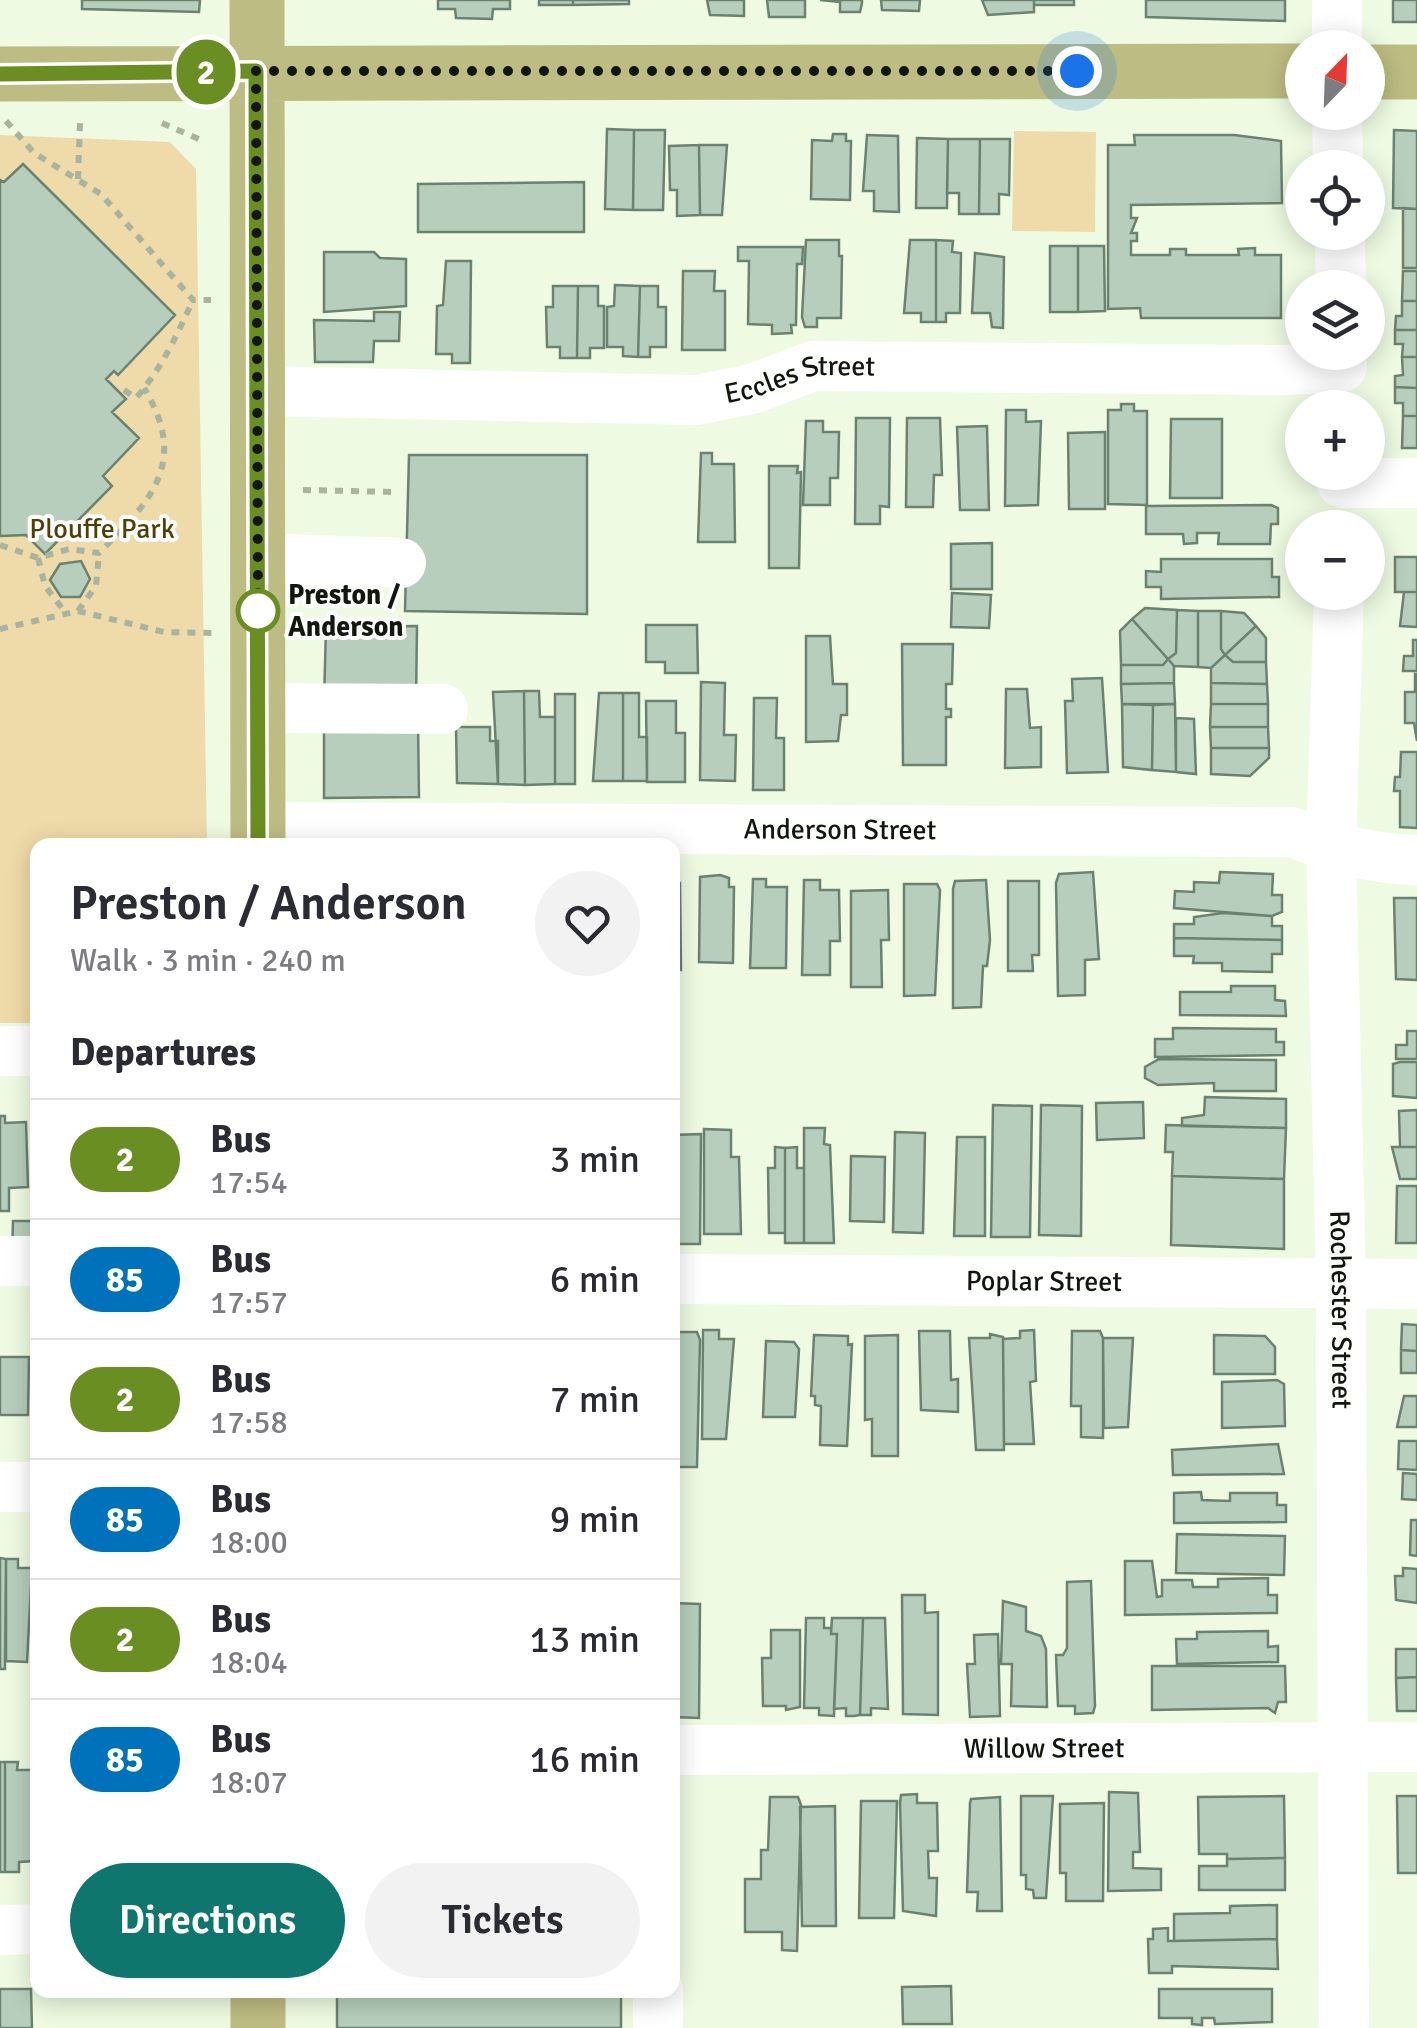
<!DOCTYPE html>
<html lang="en">
<head>
<meta charset="utf-8">
<style>
  :root { --surface:#fff; --page:#f2f2f3; --text:#2b2b33; --muted:#7c7c81; --line:#e1e1e2; --accent:#0f766e }
  body { margin:0; font-family:Signika,sans-serif; background:var(--page); color:var(--text); height:100vh; display:flex; flex-direction:column; font-size:38px; white-space:nowrap }
  * { box-sizing:border-box; margin:0 }
  p { font-size:32px; color:var(--muted) }
  .icon { flex:none; width:55px; height:55px; fill:none; stroke:currentColor; stroke-width:2; stroke-linecap:round; stroke-linejoin:round }
  .map { position:relative; flex:1; overflow:hidden }
  .panel { position:absolute; left:30px; top:838px; width:650px; height:1160px; display:flex; flex-direction:column; background:var(--surface); border-radius:20px; box-shadow:0 5px 25px #0003 }
  .panel>* { flex:none }
  .badge { padding:0 20px; border-radius:32px; font-size:35px; line-height:65px }
  .needle { width:65px; rotate:23deg }
  .tools { position:absolute; left:1285px; top:30px; display:grid; gap:20px }
  .tools a { display:grid; place-items:center; width:100px; height:100px; border-radius:50%; background:var(--surface); box-shadow:0 5px 25px #0003; font-size:50px }
  .you { position:absolute; width:50px; height:50px; margin:-25px; border:8px solid #fff; border-radius:50%; background:#1a73e8; box-shadow:0 0 0 15px #1a73e833 }
  .map>.badge { position:absolute; translate:-50% -50%; box-shadow:0 0 0 5px #fff }
  h2 { padding:0 40px; font-size:38px; line-height:90px }
  .round { display:grid; place-items:center; flex:none; width:105px; height:105px; border-radius:52px; background:var(--page) }
  .overview { display:flex; align-items:center; justify-content:space-between; height:170px; padding:0 40px }
  h1 { font-size:48px; font-weight:600; line-height:75px }
  .button { display:flex; gap:20px; margin-top:auto; padding:20px 40px }
  .button a { flex:1; height:115px; border-radius:60px; background:var(--accent); color:#fff; font-size:40px; font-weight:600; line-height:115px; text-align:center }
  .button a+a { background:var(--page); color:var(--text) }
  ul { padding:0; list-style:none }
  li { display:flex; align-items:center; gap:30px; height:120px; padding:0 40px; border-top:2px solid var(--line) }
  li div { flex:1 }
  li b { display:block; font-size:38px }
  li em { font-style:normal }
  li .badge { min-width:110px; font-weight:700; text-align:center }
  .map>svg:first-child { display:block }
  .green { fill:#efdaa9 }
  .building { fill:#b6cebb; stroke:#6c8271; stroke-width:2.5 }
  .lines { fill:none; stroke-linecap:round; stroke-linejoin:round }
  .path { stroke:#a9b4a0; stroke-width:6; stroke-dasharray:8 8; stroke-linecap:butt }
  .minor { stroke:#fff; stroke-width:50 }
  .major { stroke:#bdbc82; stroke-width:55 }
  .line-casing { stroke:#fff; stroke-width:22 }
  .line { stroke:#6b8e23; stroke-width:15 }
  .walk { stroke:#12170e; stroke-width:10; stroke-dasharray:0 18 }
  .stop-dot { fill:#fff; stroke:#6b8e23; stroke-width:5 }
  .labels { text-anchor:middle; dominant-baseline:central; stroke-width:8; stroke-linejoin:round; paint-order:stroke }
  .street-label { font-size:28px; fill:#12170e; stroke:#fff }
  .park-label { font-size:28px; fill:#523f06; stroke:#fff }
  .stop-label { font-size:28px; font-weight:bold; fill:#12170e; stroke:#fff; text-anchor:start }
</style>
</head>
<body>
<div class="map">
<svg width="1417" height="2028" viewBox="0 0 1417 2028">
  <rect width="100%" height="100%" fill="#eefbe2"/>
  <!-- green -->
  <path class="green" d="M1014,131L1096,132L1095,232L1012,231Z
    M0,135L170,142L196,169L207,845H38L37,1023H0Z"/>
  <!-- building -->
  <path class="building" d="M82,0H200L199,12L82,9Z
    M438,0H510V9H493L492,19L456,18L455,9H438Z
    M539,0H573V5H539Z
    M573,0H629V4L573,5Z
    M707,0H744V16L710,15Z
    M767,0H805V17H769Z
    M820,0H862V3L860,12H840V2Z
    M881,0H920L919,11L882,10Z
    M982,0H1034V12L988,15Z
    M1034,0H1074V5H1034Z
    M1146,0H1285V21L1146,17Z
    M1393,0H1417V22H1393Z
    M607,129L634,130L633,210L605,209Z
    M634,130H665L663,210H633Z
    M1394,130L1417,131V209L1393,208Z
    M833,134H846V141H851L850,200L811,199L812,140L832,141Z
    M867,135L898,136L899,212L874,211V191H863Z
    M1134,135H1234L1281,141L1282,203L1131,205V218H1137L1131,233H1137V241H1131V255H1170V249H1186V255H1239L1238,249L1255,248V255H1281V318H1141L1140,308L1108,309V145H1135Z
    M917,138L948,139L947,208H916Z
    M948,139H980L979,214H959V193H947Z
    M980,139H1010L1009,195L999,194V214H979Z
    M699,145H727L722,215H700Z
    M699,145L700,215L677,216V190H670L669,146Z
    M23,164L175,315L118,375L114,371L106,379L126,399L112,412L139,438L103,476L112,486L45,554L26,535L0,536V180L4,182Z
    M584,182V232H418V184Z
    M1403,208L1417,209V268H1403Z
    M806,240H839V256H842L841,318H817V327H805L802,317Z
    M910,240H936V322H921V313H904Z
    M936,240L953,241L952,252L961,253L960,313H946V322H936Z
    M1050,246H1078V312H1050Z
    M1078,246H1104L1105,311L1078,312Z
    M738,247H803L802,264H797L796,325H791L792,333L772,334V325L748,324L749,261H738Z
    M324,252H374L380,258L406,259V306L324,312Z
    M975,253L1004,257L1003,328L992,327L990,313H972Z
    M446,261H471L470,363H452V354H436L437,306L443,305Z
    M683,271H715L714,291H725V350H682Z
    M1403,271H1417V301H1402Z
    M615,285L640,286L638,357L623,356V347H607V307L614,306Z
    M553,286H578L577,358H560V347H547L546,307H553Z
    M578,286H598V306H604V348H590V358H577Z
    M640,286H658V307H666V347H650V357H638Z
    M1402,301H1417V330H1395L1396,316H1402Z
    M374,312H400L399,341H374L373,362H315L314,320L374,321Z
    M1395,330H1417V357H1402L1403,344H1395Z
    M1402,357H1417V388L1395,387V376L1403,375Z
    M1395,387L1417,388V416H1403V403H1395Z
    M1121,404H1134V411H1147V505L1108,504V410H1121Z
    M1006,410H1026V422L1041,421L1038,505L1005,506Z
    M1403,416H1417V448H1402Z
    M856,418H890L889,507L880,506V524H855Z
    M907,418H940L942,475H934L933,507H906Z
    M1171,419H1222V498H1170Z
    M806,421H823V432H839L838,478H830V505H803Z
    M987,426L989,510H960L957,427Z
    M1105,432V509H1069L1068,433Z
    M701,453H712V464H734L735,542H698Z
    M409,455H587V614L405,611Z
    M769,466H798L797,473L801,472L799,568H769Z
    M1271,505L1278,508V524H1271L1270,544H1218L1219,533H1197V543L1184,544L1183,534H1146V506Z
    M992,543V589H951V544Z
    M1395,557H1417V592H1395Z
    M1161,559H1272V577H1279V597L1161,599V587H1146V571L1161,572Z
    M81,561L90,579L80,597H61L50,580L60,564Z
    M1404,592H1417V627L1400,626Z
    M952,593L991,595L989,628L951,627Z
    M1145,608L1177,610L1176,653L1168,659L1132,619Z
    M1177,610L1198,611V667L1174,666L1168,659L1176,653Z
    M1198,611H1221V649L1225,655L1211,668L1198,667Z
    M1221,611L1244,613L1256,626L1225,655L1221,649Z
    M1132,619L1168,659L1163,665H1121L1120,631Z
    M646,625H697L698,673H665V662H646Z
    M417,626L416,702H324L326,627Z
    M1256,626L1266,638V662H1233L1225,655Z
    M806,636H830L833,684H847V715H841L838,741L806,742Z
    M1413,640H1417V671H1403L1404,656H1413Z
    M902,644H953L952,684H946V709H951V717H946V765H903Z
    M1225,655L1233,662H1266L1267,684L1211,683V668Z
    M1168,659L1174,666V683L1121,684V665H1163Z
    M1415,674H1417V741L1414,723H1405V692H1415Z
    M1102,678L1108,772L1067,773L1065,701H1073L1072,679Z
    M701,682L725,683L724,735H736L735,781L700,780Z
    M1174,683L1175,704H1122L1121,684Z
    M1211,683L1267,684L1268,704H1211Z
    M1006,689H1027L1030,728L1041,727V767L1005,768Z
    M524,691H539L540,717H555V784L525,785Z
    M524,691L525,785L498,784L493,692Z
    M599,693H623V781H593Z
    M623,693H639V737H647V781H623Z
    M555,694H575V784H555Z
    M754,698H777L776,738H784V790H753Z
    M646,701H676V733H685V782H647Z
    M1122,704L1153,705L1152,770L1123,767Z
    M1175,704L1176,772L1152,770L1153,705Z
    M1211,704H1268V727H1210Z
    M1176,718L1194,719L1196,774L1176,772Z
    M418,723L419,797L324,798V724Z
    M456,727H490V741H498V784L457,783Z
    M1210,727H1268L1269,748H1211Z
    M1211,748H1269V758L1250,776L1211,774Z
    M1401,752H1417V828L1400,827V791H1394L1395,777H1400Z
    M1093,872L1099,959L1085,960V995L1058,996L1056,883L1059,874Z
    M1220,872L1273,874L1272,895H1282V912L1272,916L1174,908L1175,891L1194,892V882L1219,883Z
    M720,875L729,878V887H734L733,963L699,962L700,877Z
    M753,879H766V887H787L786,968H750Z
    M804,880H820V890H839L840,941H830V975H802Z
    M986,880L990,940L987,966H983L981,1007L953,1008V889L955,881Z
    M1008,881H1039V955H1032L1033,971H1008Z
    M672,883H680L681,970H672Z
    M904,884H937L940,890L935,995L904,996Z
    M888,890L889,940H881L882,987H851V891Z
    M1394,898H1417V980L1396,979Z
    M1223,913L1272,916V926H1282V940L1174,938V924H1194V917Z
    M1174,938L1282,940V954H1272V972L1222,971V963H1193L1194,956H1174Z
    M1231,986H1275V1000L1285,1001L1286,1016L1180,1015V992H1231Z
    M1173,1028L1276,1029V1042H1284V1055L1155,1057V1039H1173Z
    M1407,1031H1417V1059H1396V1045H1407Z
    M1159,1059L1276,1060V1091H1214V1083L1158,1085L1145,1078V1067Z
    M1400,1062H1417V1098L1393,1096V1064Z
    M1205,1097L1286,1099V1128L1182,1126V1118L1204,1115Z
    M1143,1102L1144,1138L1097,1140L1096,1103Z
    M993,1105L1032,1106L1030,1237H991Z
    M1041,1105L1082,1106L1081,1236L1039,1235Z
    M1417,1110V1147H1400L1399,1111Z
    M0,1116H5V1123L26,1122L28,1187L9,1188V1211H0Z
    M1166,1125L1286,1128L1284,1179L1172,1176L1173,1152H1165Z
    M804,1128H825L824,1144L830,1145L834,1243H804Z
    M704,1129L731,1130V1157H739L741,1234H704Z
    M895,1132L925,1133L923,1233L893,1232Z
    M701,1134L700,1244H672V1135Z
    M957,1137H985V1236H954Z
    M775,1147L785,1148V1233H769L768,1168H775Z
    M797,1147V1168H804V1243H785V1148Z
    M1392,1147H1417V1179H1400Z
    M851,1156L885,1157L884,1222L850,1221Z
    M1172,1176L1284,1179V1249L1171,1245Z
    M1397,1186H1417V1243H1396Z
    M33,1188H38V1258H12L13,1221H33Z
    M1402,1324L1417,1325V1351L1401,1350Z
    M703,1330H719V1339H734L726,1439H702Z
    M1034,1330L1036,1381L1030,1382L1034,1444H1004L1003,1339L1020,1338V1331Z
    M919,1331H950L951,1380L958,1379V1412L921,1410Z
    M1072,1331H1100L1103,1338V1438L1081,1437V1406H1071Z
    M672,1332H697L700,1340L697,1467H672Z
    M990,1334L1003,1337L1004,1450H976L969,1338H990Z
    M814,1335L848,1336V1345L852,1344L847,1446L820,1445L821,1406L815,1405V1396H811Z
    M898,1335V1456H872V1419L865,1420V1336Z
    M1214,1335L1265,1336L1275,1347V1374H1214Z
    M1103,1338H1133L1128,1427L1104,1428Z
    M766,1341L794,1342L799,1349L795,1417H763Z
    M1401,1350L1417,1351V1373H1401Z
    M0,1357H29L28,1415H0Z
    M1277,1380L1284,1384L1285,1426L1222,1428V1382Z
    M1404,1396H1417V1427H1397Z
    M1399,1441H1417V1470L1398,1469Z
    M1278,1444L1284,1474L1173,1475L1172,1450Z
    M1403,1473L1417,1474V1500L1402,1499Z
    M1201,1492L1202,1500L1230,1501V1493H1277V1505H1286V1522L1174,1523V1493Z
    M1411,1520H1417V1556L1410,1555Z
    M1177,1534L1285,1536L1284,1575L1176,1573Z
    M0,1558L6,1559L5,1669H0Z
    M6,1559H18V1568H32L27,1662L6,1661Z
    M1125,1561H1152L1157,1597L1162,1596V1580H1192L1193,1587H1218V1579L1268,1578V1595H1277V1613L1125,1615Z
    M1403,1568L1417,1569V1603L1396,1600L1395,1576H1403Z
    M1091,1581L1095,1706L1093,1713L1075,1714V1706H1058L1056,1655H1063L1067,1648V1582Z
    M902,1595H925V1613L938,1612V1715L903,1714Z
    M1003,1601L1026,1607V1631L1041,1636L1046,1649L1047,1707L1011,1706L1012,1664H1001Z
    M672,1603L700,1604L699,1718L672,1717Z
    M806,1618H824V1628H831V1634H837L834,1716L819,1715V1708H804Z
    M832,1618H863L860,1715L854,1716H846V1708L834,1709L837,1634H831Z
    M863,1618H885L888,1709L871,1708V1715H860Z
    M771,1630H800V1707L786,1710V1706H763L762,1658H771Z
    M1268,1631V1647L1278,1646V1662L1177,1664L1176,1639H1197V1632Z
    M998,1634L1000,1716L970,1717L967,1664H975L974,1635Z
    M1396,1649H1417V1677L1396,1678Z
    M1152,1666H1285L1286,1702H1278L1275,1713L1268,1708L1152,1710Z
    M1417,1677V1711H1397L1396,1678Z
    M0,1762H5V1872H0Z
    M5,1762H18L17,1770H34V1861L19,1862V1872H5Z
    M1109,1792L1138,1793L1140,1852H1133V1868L1161,1869V1890L1108,1891Z
    M917,1794V1803H937L938,1851H928L929,1878H937L936,1916L903,1911L900,1803L901,1795Z
    M1021,1796H1053L1046,1898H1034L1033,1890L1026,1889V1875H1021Z
    M1284,1796L1285,1858L1227,1859V1854H1199L1198,1797Z
    M1397,1796H1417V1873H1398Z
    M770,1797H798L801,1805L797,1951L782,1950V1932H745V1879H761V1850H768Z
    M1000,1797L1002,1911H977L978,1892H967L970,1803L971,1799Z
    M861,1801H897L894,1918H859Z
    M1104,1803L1103,1901H1066V1873H1060V1804Z
    M835,1806L836,1926H802L800,1807Z
    M1285,1858V1890H1199V1866H1227V1859Z
    M1277,1905V1939L1174,1941V1914L1230,1913V1906Z
    M1168,1928V1941L1277,1939L1278,1969L1172,1966V1973H1149L1148,1939H1153V1929Z
    M951,1986L952,2024H903L902,1987Z
    M0,1989H31L32,2028H0Z
    M1159,1989H1272V2022L1215,2024L1214,2018H1202V2025L1192,2024V2018H1159Z
    M337,1990H621V2028H337Z"/>
  <g class="lines">
    <!-- path -->
    <path class="path" d="M6,121L34,153L101,194L193,300H211
      M162,123L201,140
      M78,179L80,123
      M124,390L136,398C162,368 177,335 193,300
      M303,490L396,492
      M0,545L38,558L69,549L99,553C152,500 189,462 144,388
      M38,558L45,586L65,612
      M78,611L96,586L99,553
      M0,629L78,611L164,632L214,633"/>
    <!-- minor -->
    <g class="minor">
      <path d="M1337,48V0"/>
      <path d="M1337,112L1338,168"/>
      <path d="M1340,232L1341,288"/>
      <path id="s1" d="M258,391L696,400L752,389L813,366L1284,370L1342,367"/>
      <path d="M1342,483H1417"/>
      <path d="M258,558L401,563"/>
      <path id="s2" d="M1339,592L1331,847L1341,1284L1344,2028"/>
      <path d="M258,708L443,709"/>
      <path id="s3" d="M258,827L1292,832C1332,849 1374,859 1417,860"/>
      <path d="M0,1051H38"/>
      <path d="M0,1261H38"/>
      <path id="s4" d="M672,1279L1417,1284"/>
      <path d="M0,1487H38"/>
      <path id="s5" d="M672,1750L1417,1747"/>
      <path d="M0,1930L38,1929"/>
      <path d="M658,2028V1990"/>
    </g>
    <!-- major -->
    <path class="major" d="M257,0L258,845
      M1368,72H1417
      M0,74L1302,71
      M258,2028V1990"/>
  </g>
  <g class="lines">
    <!-- line casing -->
    <g class="line-casing">
      <path id="line" d="M0,74L256,71L258,845"/>
    </g>
    <!-- line -->
    <use href="#line" class="line"/>
    <!-- walk -->
    <path class="walk" d="M258,611L256,71H1077"/>
  </g>
  <!-- markers -->
  <circle class="stop-dot" cx="258" cy="611" r="20"/>
  <g class="labels">
    <!-- street labels -->
    <g class="street-label">
      <text stroke="none"><textPath href="#s1" startOffset="545">Eccles Street</textPath></text>
      <text stroke="none"><textPath href="#s3" startOffset="582">Anderson Street</textPath></text>
      <text stroke="none"><textPath href="#s4" startOffset="372">Poplar Street</textPath></text>
      <text stroke="none"><textPath href="#s2" startOffset="718">Rochester Street</textPath></text>
      <text stroke="none"><textPath href="#s5" startOffset="372">Willow Street</textPath></text>
    </g>
    <!-- park labels -->
    <g class="park-label">
      <text x="102" y="529">Plouffe Park</text>
    </g>
    <!-- stop labels -->
    <g class="stop-label">
      <text x="288" y="595">Preston /<tspan x="288" dy="32">Anderson</tspan></text>
    </g>
  </g>
</svg>
<div class="tools">
<a><svg class="needle" viewBox="-14 -14 28 28"><path d="M0-13l5 13h-10z" fill="#e53935"/><path d="M0 13l5-13h-10z" fill="#7c7c81"/></svg></a>
<a><svg class="icon" aria-label="locate" viewBox="0 0 24 24"><circle cx="12" cy="12" r="6"/><path d="M12 2v4M12 18v4M2 12h4M18 12h4"/></svg></a>
<a><svg class="icon" aria-label="layers" viewBox="0 0 24 24"><path d="M12 4l9 5-9 5-9-5zM3 14l9 5 9-5"/></svg></a>
<a>+</a>
<a>−</a>
</div>
<div class="you" style="left:1077px;top:71px"></div>
<b class="badge" style="left:206px;top:72px;background:#6b8e23;color:#fff">2</b>
<section class="panel">
<div class="overview"><div><h1>Preston / Anderson</h1><p>Walk · 3 min · 240 m</p></div><a class="round"><svg class="icon" aria-label="heart" viewBox="0 0 24 24"><path d="M12 20l-8-8c-3-5 5-10 8-4 3-6 11-1 8 4z"/></svg></a></div>
<h2>Departures</h2>
<ul>
<li><span class="badge" style="background:#6b8e23;color:#fff">2</span><div><b>Bus</b><p>17:54</p></div><em>3 min</em></li>
<li><span class="badge" style="background:#0072bc;color:#fff">85</span><div><b>Bus</b><p>17:57</p></div><em>6 min</em></li>
<li><span class="badge" style="background:#6b8e23;color:#fff">2</span><div><b>Bus</b><p>17:58</p></div><em>7 min</em></li>
<li><span class="badge" style="background:#0072bc;color:#fff">85</span><div><b>Bus</b><p>18:00</p></div><em>9 min</em></li>
<li><span class="badge" style="background:#6b8e23;color:#fff">2</span><div><b>Bus</b><p>18:04</p></div><em>13 min</em></li>
<li><span class="badge" style="background:#0072bc;color:#fff">85</span><div><b>Bus</b><p>18:07</p></div><em>16 min</em></li>
</ul>
<div class="button"><a>Directions</a><a>Tickets</a></div>
</section>
</div>
</body>
</html>
